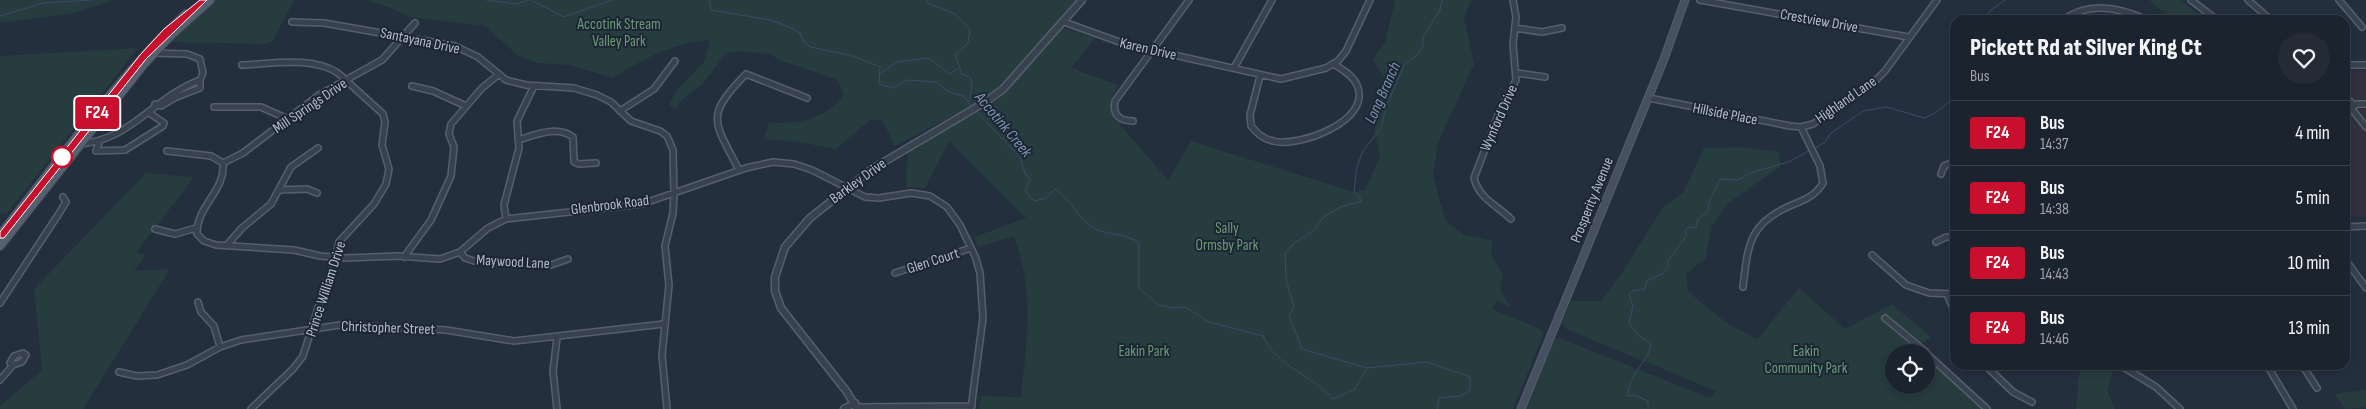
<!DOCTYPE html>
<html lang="en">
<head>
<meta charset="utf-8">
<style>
  :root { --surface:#1b232e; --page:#242b36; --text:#f1f3f6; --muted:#a0a4aa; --line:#39404a }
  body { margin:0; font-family:"Sofia Sans Condensed",sans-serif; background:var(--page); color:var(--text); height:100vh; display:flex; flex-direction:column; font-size:19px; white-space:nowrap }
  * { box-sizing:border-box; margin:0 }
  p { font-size:16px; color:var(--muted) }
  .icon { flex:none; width:28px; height:28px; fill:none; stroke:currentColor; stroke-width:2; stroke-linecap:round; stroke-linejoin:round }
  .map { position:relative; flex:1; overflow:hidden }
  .details { position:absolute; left:1950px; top:15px; width:400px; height:355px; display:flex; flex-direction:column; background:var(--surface); border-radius:15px; box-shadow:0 2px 8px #0003,0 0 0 1px var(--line) }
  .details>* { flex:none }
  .badge { padding:0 10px; border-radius:4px; font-size:18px; line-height:32px }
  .controls { position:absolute; left:1885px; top:344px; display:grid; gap:10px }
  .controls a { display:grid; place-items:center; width:50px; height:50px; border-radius:50%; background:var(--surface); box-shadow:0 2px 8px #0003,0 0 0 1px var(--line); font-size:25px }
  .map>.badge { position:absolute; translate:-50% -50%; box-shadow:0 0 0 2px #fff }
  .round { display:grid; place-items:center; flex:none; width:52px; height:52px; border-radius:26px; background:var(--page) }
  .summary { display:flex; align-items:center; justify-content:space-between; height:85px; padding:0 20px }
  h1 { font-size:24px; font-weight:800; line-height:38px }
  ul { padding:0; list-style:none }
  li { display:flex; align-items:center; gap:15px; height:65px; padding:0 20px; border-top:1px solid var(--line) }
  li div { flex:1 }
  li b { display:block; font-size:19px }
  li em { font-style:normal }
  li .badge { min-width:55px; font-weight:700; text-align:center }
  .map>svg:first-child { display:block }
  .medical { fill:#32303f }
  .green { fill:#263c3f; fill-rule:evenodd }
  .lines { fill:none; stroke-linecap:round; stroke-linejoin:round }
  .stream { stroke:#394c67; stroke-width:1 }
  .minor-casing { stroke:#565f6c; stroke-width:8 }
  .tertiary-casing { stroke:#565f6c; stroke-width:9 }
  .secondary-casing { stroke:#565f6c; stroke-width:9 }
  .primary-casing { stroke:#414a57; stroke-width:10 }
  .minor { stroke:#38414e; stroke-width:5 }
  .tertiary { stroke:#38414e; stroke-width:6 }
  .secondary { stroke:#465061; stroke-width:7 }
  .primary { stroke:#56606e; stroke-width:8 }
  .line { fill:#c8102e; stroke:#fff }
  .stop-dot { fill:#fff; stroke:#c8102e; stroke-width:2.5 }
  .labels { text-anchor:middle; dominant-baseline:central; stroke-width:4; stroke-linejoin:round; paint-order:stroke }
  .street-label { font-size:15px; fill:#b4bcc9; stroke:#1d2633 }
  .park-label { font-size:15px; fill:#6b9a76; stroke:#1d2633 }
  .water-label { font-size:16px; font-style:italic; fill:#7c92b1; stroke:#1d2633 }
</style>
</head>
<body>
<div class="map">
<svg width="2366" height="409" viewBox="0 0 2366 409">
  <rect width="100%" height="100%" fill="#242f3e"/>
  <!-- medical -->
  <path class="medical" d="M2366,70V217H2345V71Z"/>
  <!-- green -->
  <path class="green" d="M0,0H149H115L75,13L0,23Z
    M213,0H294L273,41L265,44L167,42Z
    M365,0H1078L993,92L983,100L895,146L882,120H870L836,149L799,142L764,139L769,123C799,124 825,120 844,94L837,80L779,60L770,54L736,51L726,53L703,84L686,96L675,109L669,105L677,90L704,62L710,40C675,42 643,59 613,78L570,65L537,63L517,55L485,26L410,17L388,7Z
    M1395,0H1471L1464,18L1474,64L1438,143L1433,175L1445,220L1464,235L1493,241L1491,254L1503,275L1500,290L1511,307L1496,301L1492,309L1538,328L1544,333L1513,409H979L981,396L1021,397C1027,336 1035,296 1014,236L978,247L974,237L1026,218L949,141L925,188L906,187L908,148L985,109L999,98L1064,28L1095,38L1071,68L1118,85L1110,100L1114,118L1168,180L1191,141L1354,192L1365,190L1380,156L1374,131L1388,85L1373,59L1385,43Z
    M2149,0H2181L2205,20H2173Z
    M138,48L7,213L0,214V56Z
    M1741,147L1779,152L1780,167L1727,204L1712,227L1705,259L1686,274L1688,291C1710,311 1731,328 1758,339L1799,288L1845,329L1892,304L1931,337L1921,344L1989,409H1526L1554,340L1559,338L1710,398L1716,391L1566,329L1562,323L1571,301H1601L1623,271L1664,206L1683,193L1704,148ZM1894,352H1926V385H1894Z
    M146,173L194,177L136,253L146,254L134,271L170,269L83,409H0V406L42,370L34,289Z
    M2083,365H2110L2115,367L2107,390L2115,409H2076L2079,375Z
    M2366,390V407L2345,409L2334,394Z"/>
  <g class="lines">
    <!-- stream -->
    <path class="stream" d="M486,0L517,4L529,0
      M531,0L564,17L612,0
      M709,0L711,10L770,20L785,25L800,33L804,42L810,47L854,56L880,67L879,84L892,88L907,80L937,82L947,91L963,96L972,107
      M0,16L43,3L92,0
      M1983,20L1991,10L2005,0
      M960,68L962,74L970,77L972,85L969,102
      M881,73L897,62L929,58L949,74L960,68L955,55L968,43L970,29L955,14L927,3V0
      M975,110L1020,157L1025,173L1030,180L1025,190L1034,201L1046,198L1055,189C1071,199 1076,216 1091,226C1105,236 1125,232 1139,243V288L1159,305L1171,308L1185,307L1209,322L1263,336C1276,367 1312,374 1333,399L1355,389L1367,368L1427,362L1470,377V391L1460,396L1439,398L1437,409
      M1814,149L1825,142L1830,134L1863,111L1887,107L1924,118L1935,113L1955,97
      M1367,368L1302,349L1289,316L1294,306L1286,280L1285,253L1296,242L1314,230L1324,217L1340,207L1362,201L1354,191L1357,166L1363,151L1381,128L1386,108L1404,65L1417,55L1423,46V37L1440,10L1442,0
      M1648,409V401L1634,395L1628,396C1627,375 1648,364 1651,344L1637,334L1629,323L1633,306L1629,294L1632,291L1645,289L1646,281L1662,274L1668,267V261L1687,235L1685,232L1687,228L1696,227L1698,219L1708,211L1709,202L1720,179L1738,180L1750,173L1791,161L1810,150"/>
    <!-- minor casing -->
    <g class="minor-casing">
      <path id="minor" d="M1700,0L1908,37
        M2191,0L2217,20
        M2248,0L2271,20
        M2339,0L2362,27
        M2063,20C2089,1 2119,7 2147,20
        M292,22L324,23L455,46L478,57L506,80L526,85L574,88L597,95L611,102L631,121L660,131L667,136L673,150L674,194L673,213L665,246L669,285L662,355L667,409
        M1064,22L1125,44L1281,79L1326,68L1338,61L1346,51L1370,0
        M1515,28L1542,32L1562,28
        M242,65C272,64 312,56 338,73L383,114L385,122L382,145L389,169L386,184L374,204L339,242L334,266L323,292L303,356L293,369L251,409
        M2345,65H2366
        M1234,68L1272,0
        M1517,73L1545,77
        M1260,76L1250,115L1251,126C1257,133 1263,139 1273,141C1298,148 1373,121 1357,85C1353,75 1342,70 1334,64
        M412,86L433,91L466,106
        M2345,97L2354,105
        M1649,98L1790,126L1801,127L1813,124L1872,84L1885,71L1937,0
        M155,104L161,106L174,98L200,88V80
        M2366,104H2357L2351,108L2366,127
        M214,107H261L288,119
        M620,111L654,89L675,61
        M1133,121C1120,121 1112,115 1115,101L1189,0
        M518,140C536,135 556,125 573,137L574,162L579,164L596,163
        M99,143L96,151L125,150L163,126L164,123L148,112
        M78,144C131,141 152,98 200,80L203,73L200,59L187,54L154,53
        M167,151L211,156L223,163C226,191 196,206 197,234L204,241L216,245L294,250L320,256L345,258L398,256L440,259L460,252L488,228L506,219L642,204L746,168L773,162L794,164L812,170L865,197L879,198L911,193L930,196L947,207L960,225L975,256L980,273L983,318L971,409
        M223,163L243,153L319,95L382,60L415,23
        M739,170C714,121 704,117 746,74L807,98
        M1941,174L1944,166L1955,161
        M279,190L307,189L317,193
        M506,219L504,205L519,148L517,121L534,86
        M1511,219C1497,205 1479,199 1474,178L1499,113L1516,80L1513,44L1516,17L1513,0
        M2345,227L2366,226
        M155,229L175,234L196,228
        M1936,242L1946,237H1955
        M227,245L242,228L271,204L291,167L318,148
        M460,252L465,258L474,261L551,265L568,259
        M1872,255L1906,285L1929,293L1955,294
        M404,257L431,220L451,176L454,147L449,134L451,124L482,88L498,75
        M2345,259L2366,288
        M895,273L971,248
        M1743,287C1748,244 1749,223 1792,205C1805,200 1816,195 1823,183L1820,166L1801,127
        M1947,294L1955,313
        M198,302L201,312L214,326L220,347
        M0,303L58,215L66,202L63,197
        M1885,318L1926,352
        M557,338L553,371L557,409
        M23,353L26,355L22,362L13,365L10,363L14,356Z
        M1926,353L1987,409
        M1985,365L2013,392L2032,402
        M2120,365L2156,387L2180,409
        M2267,365L2293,409
        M2302,365L2317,388
        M119,372L137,376L157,375L187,365L220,347L241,340L340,325L446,330L514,341L664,324
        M0,380L13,365
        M857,407L972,406"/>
    </g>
    <!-- tertiary casing -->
    <g class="tertiary-casing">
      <path id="tertiary" d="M844,409L855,403
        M857,409L847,392L781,308L775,291V277L785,247L810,218L872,169L987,101L1003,89L1082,0"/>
    </g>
    <!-- secondary casing -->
    <g class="secondary-casing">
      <path id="secondary" d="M1521,409L1664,59L1685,0"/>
    </g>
    <!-- primary casing -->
    <g class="primary-casing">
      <path id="primary" d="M0,235C60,160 116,79 186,14
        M0,246L144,64L170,36L210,0"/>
    </g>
    <!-- minor -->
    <use href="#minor" class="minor"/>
    <!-- tertiary -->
    <use href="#tertiary" class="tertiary"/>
    <!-- secondary -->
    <use href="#secondary" class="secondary"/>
    <!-- primary -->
    <use href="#primary" class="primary"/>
  </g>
  <!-- line -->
  <path class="line" d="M200,0H207L146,59L4,238H0V232L140,55L164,29Z"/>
  <!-- markers -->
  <circle class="stop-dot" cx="62" cy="157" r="10"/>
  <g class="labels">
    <!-- street labels -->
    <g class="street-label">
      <text transform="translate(1819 21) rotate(10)">Crestview Drive</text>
      <text transform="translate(420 41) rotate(12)">Santayana Drive</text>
      <text transform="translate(1148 49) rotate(13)">Karen Drive</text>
      <text transform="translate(1846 100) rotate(-35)">Highland Lane</text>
      <text transform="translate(310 106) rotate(-34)">Mill Springs Drive</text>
      <text transform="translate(1725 114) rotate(11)">Hillside Place</text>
      <text transform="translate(1499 118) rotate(-66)">Wynford Drive</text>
      <text transform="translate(858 181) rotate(-36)">Barkley Drive</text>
      <text transform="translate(1592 200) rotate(-68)">Prosperity Avenue</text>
      <text transform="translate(610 205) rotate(-7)">Glenbrook Road</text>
      <text transform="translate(933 261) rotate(-18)">Glen Court</text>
      <text transform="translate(513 262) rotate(3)">Maywood Lane</text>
      <text transform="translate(326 289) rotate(-72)">Prince William Drive</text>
      <text transform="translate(388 328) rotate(2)">Christopher Street</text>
    </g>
    <!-- park labels -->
    <g class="park-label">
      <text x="619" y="24">Accotink Stream<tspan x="619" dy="17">Valley Park</tspan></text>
      <text x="1227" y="228">Sally<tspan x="1227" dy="17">Ormsby Park</tspan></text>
      <text x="1144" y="351">Eakin Park</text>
      <text x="1806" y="351">Eakin<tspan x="1806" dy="17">Community Park</tspan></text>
    </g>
    <!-- water labels -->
    <g class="water-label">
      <text transform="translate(1383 93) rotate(-66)">Long Branch</text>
      <text transform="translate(1003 125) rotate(50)">Accotink Creek</text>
    </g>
  </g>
</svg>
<div class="controls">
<a><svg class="icon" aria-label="locate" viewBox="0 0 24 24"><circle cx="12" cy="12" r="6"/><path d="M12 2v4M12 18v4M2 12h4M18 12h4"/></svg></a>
</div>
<b class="badge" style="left:97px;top:113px;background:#c8102e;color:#fff">F24</b>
<section class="details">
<div class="summary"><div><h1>Pickett Rd at Silver King Ct</h1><p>Bus</p></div><a class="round"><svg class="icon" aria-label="heart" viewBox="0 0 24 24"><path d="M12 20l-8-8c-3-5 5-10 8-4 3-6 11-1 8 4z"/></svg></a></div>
<ul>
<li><span class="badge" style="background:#c8102e;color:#fff">F24</span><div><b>Bus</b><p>14:37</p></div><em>4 min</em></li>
<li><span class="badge" style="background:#c8102e;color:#fff">F24</span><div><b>Bus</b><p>14:38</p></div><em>5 min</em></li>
<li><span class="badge" style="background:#c8102e;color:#fff">F24</span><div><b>Bus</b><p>14:43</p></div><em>10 min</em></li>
<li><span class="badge" style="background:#c8102e;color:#fff">F24</span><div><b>Bus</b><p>14:46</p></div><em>13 min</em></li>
</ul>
</section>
</div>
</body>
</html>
